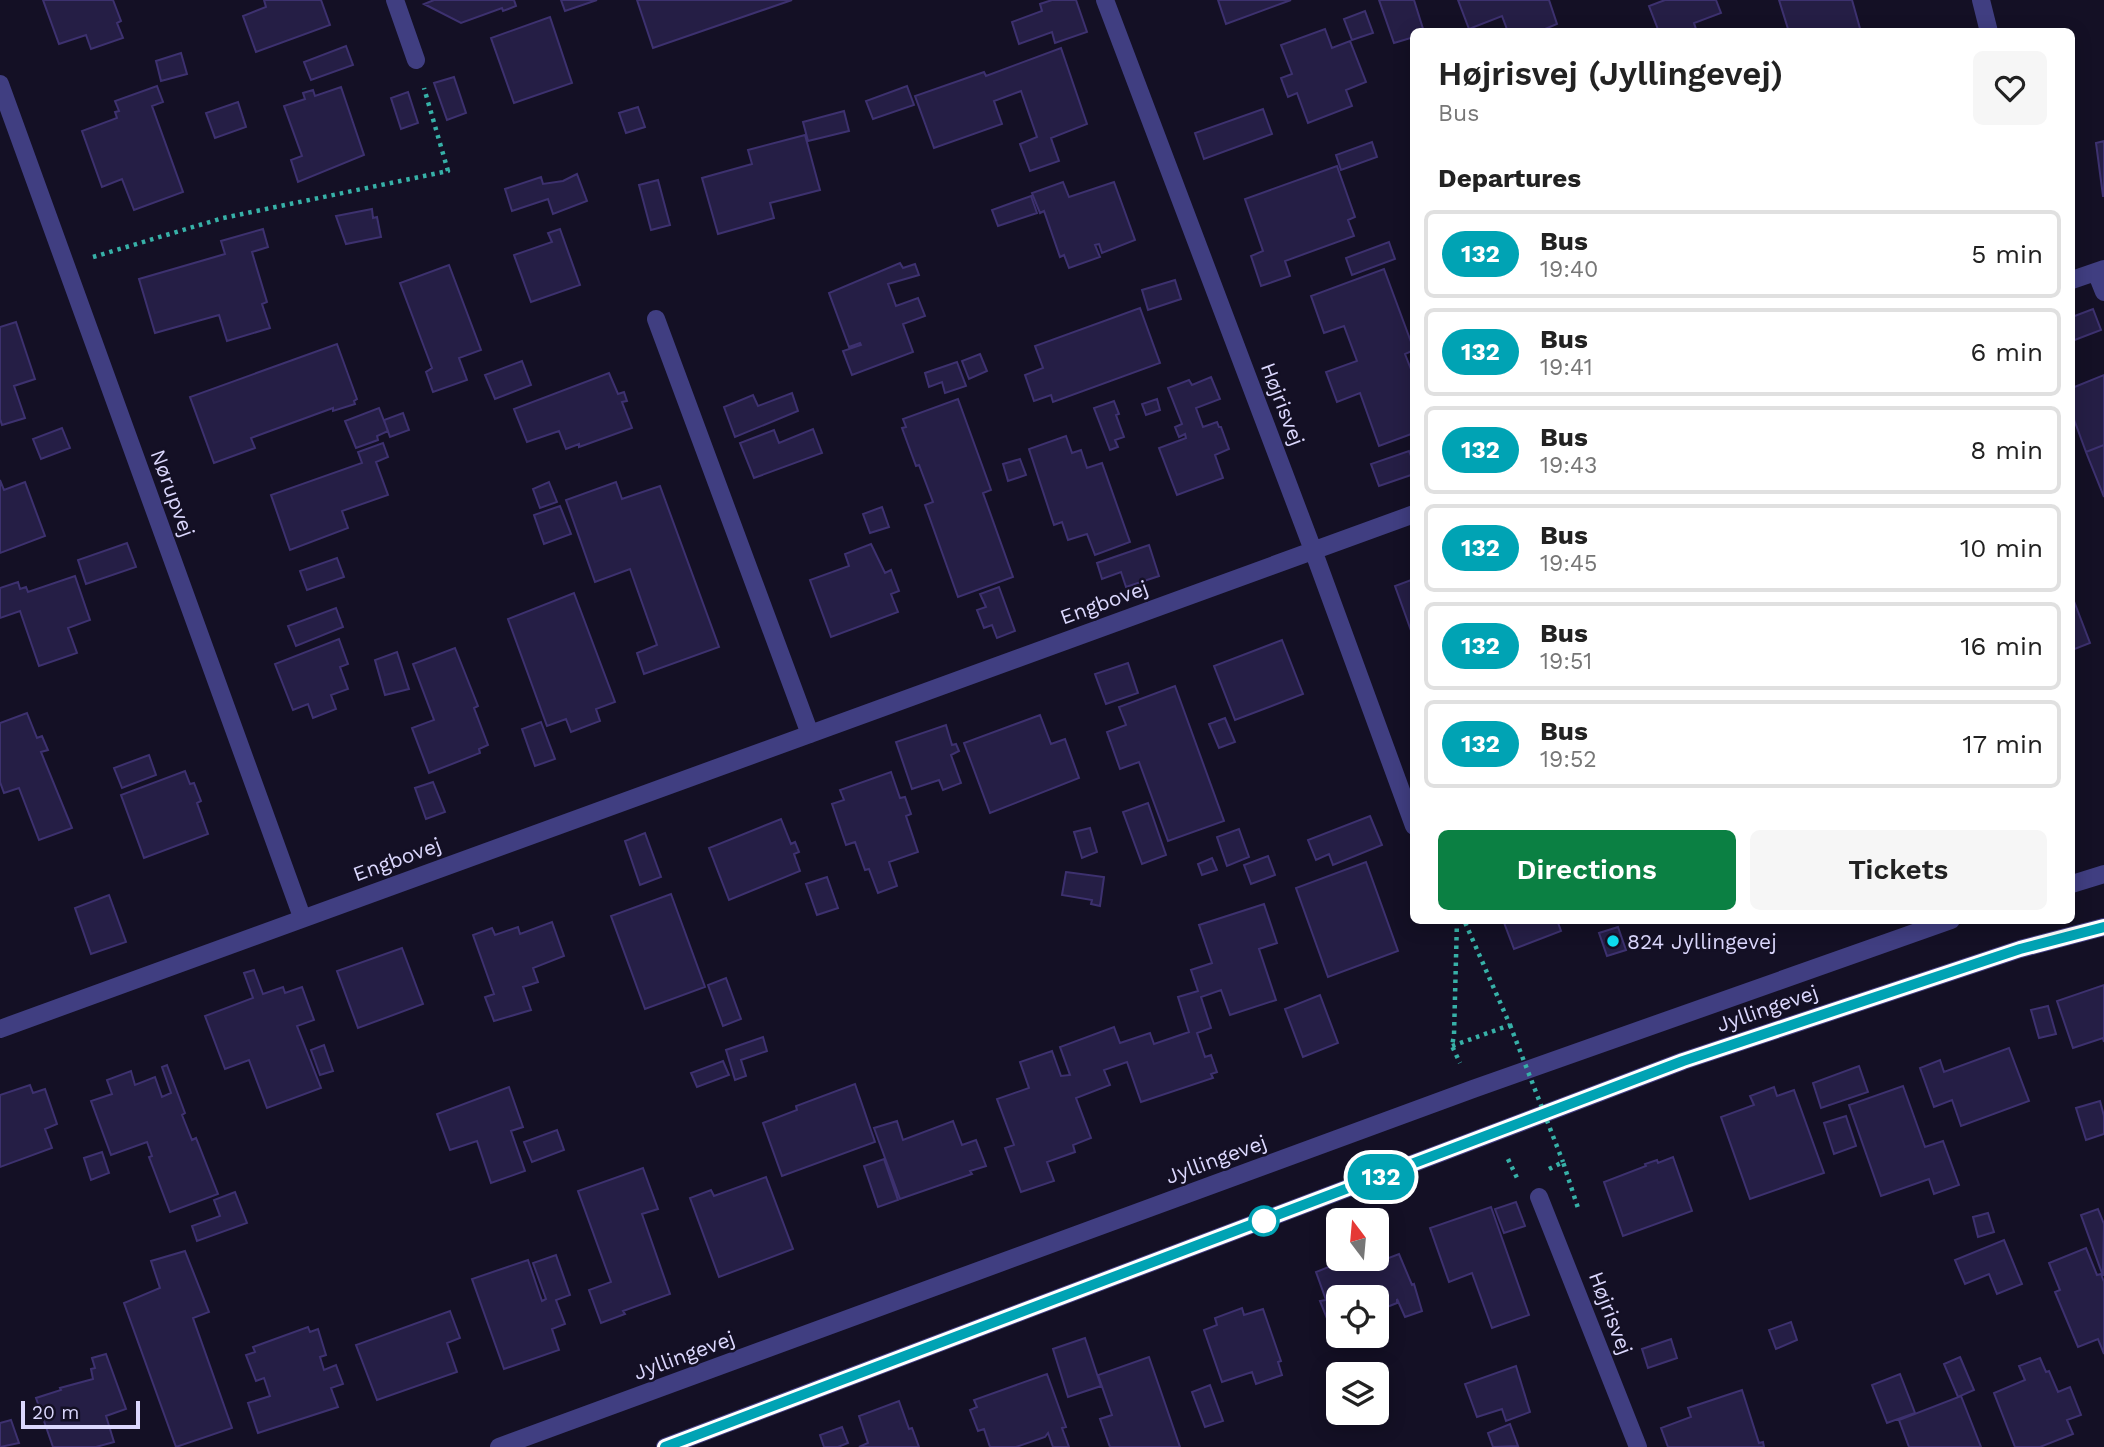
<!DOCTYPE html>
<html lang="en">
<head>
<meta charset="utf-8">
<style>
  :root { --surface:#fff; --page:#f6f6f6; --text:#222; --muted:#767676; --line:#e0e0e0; --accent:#0b8043 }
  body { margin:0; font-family:"Work Sans",sans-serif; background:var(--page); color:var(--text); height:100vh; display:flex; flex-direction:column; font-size:26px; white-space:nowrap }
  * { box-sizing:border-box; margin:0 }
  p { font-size:23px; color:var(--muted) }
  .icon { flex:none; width:38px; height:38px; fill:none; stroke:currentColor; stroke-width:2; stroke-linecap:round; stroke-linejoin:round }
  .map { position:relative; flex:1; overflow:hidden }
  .sheet { position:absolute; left:1410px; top:28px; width:665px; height:896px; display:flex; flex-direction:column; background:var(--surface); border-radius:10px; box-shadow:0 4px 18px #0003 }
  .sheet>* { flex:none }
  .badge { padding:0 14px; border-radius:23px; font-size:24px; line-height:46px }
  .needle { width:46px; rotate:344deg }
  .fabs { position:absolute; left:1326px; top:1208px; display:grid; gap:14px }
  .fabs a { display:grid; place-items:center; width:63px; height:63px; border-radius:10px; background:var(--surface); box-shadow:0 4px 18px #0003; font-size:35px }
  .scale { position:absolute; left:21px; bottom:18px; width:119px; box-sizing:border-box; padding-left:7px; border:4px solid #dbd7fd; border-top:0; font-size:19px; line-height:24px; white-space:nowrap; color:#dbd7fd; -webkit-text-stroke:5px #141025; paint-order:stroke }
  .map>.badge { position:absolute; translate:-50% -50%; box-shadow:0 0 0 4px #fff }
  h2 { padding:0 28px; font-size:26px; line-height:63px }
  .round { display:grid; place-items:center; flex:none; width:74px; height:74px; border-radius:10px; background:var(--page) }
  .summary { display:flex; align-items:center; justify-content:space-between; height:119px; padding:0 28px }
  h1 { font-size:33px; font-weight:600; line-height:52px }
  .button { display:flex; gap:14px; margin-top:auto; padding:14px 28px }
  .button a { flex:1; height:80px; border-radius:10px; background:var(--accent); color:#fff; font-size:28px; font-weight:600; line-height:80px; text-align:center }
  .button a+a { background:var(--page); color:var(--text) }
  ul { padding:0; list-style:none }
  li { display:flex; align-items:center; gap:21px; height:88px; margin:0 14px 10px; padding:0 14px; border:4px solid var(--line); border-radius:10px }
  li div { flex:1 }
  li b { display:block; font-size:26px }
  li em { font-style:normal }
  li .badge { min-width:77px; font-weight:700; text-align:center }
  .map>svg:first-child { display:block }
  .building { fill:#251e45; stroke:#3d316f; stroke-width:2 }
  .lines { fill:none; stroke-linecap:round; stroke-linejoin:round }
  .path { stroke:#37b1a8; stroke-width:4.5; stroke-dasharray:3.5 5; stroke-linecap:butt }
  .minor { stroke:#403e81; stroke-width:18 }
  .path-bridge { stroke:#37b1a8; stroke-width:4.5; stroke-dasharray:3.5 5; stroke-linecap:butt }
  .line-casing { stroke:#fff; stroke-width:16 }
  .line { stroke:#00a3b4; stroke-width:10 }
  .poi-dot { fill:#0eddf1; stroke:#141025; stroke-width:2.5 }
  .stop-dot { fill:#fff; stroke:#00a3b4; stroke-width:3.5 }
  .labels { text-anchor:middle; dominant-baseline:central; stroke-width:5; stroke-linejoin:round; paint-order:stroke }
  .street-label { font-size:21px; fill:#dbd7fd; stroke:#141025 }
  .poi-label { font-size:21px; fill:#dbd7fd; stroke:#141025; text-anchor:start }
</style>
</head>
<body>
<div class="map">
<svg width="2104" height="1447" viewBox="0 0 2104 1447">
  <rect width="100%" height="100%" fill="#141025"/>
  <!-- building -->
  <path class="building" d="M43,0H113L121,21L117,23L123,38L91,49L86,35L59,44Z
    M264,0H321L330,25L256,52L243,16L266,7Z
    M434,0H514L516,6L503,11L502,8L461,23L424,4Z
    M561,0H597L565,11Z
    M637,0H792L653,48Z
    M1052,0H1076L1087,32L1055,43L1052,32L1019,44L1012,22L1042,11L1040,4Z
    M1218,0H1291L1226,24Z
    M1379,0H1414L1424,32H1414V37L1394,43Z
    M1458,0H1549L1557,24L1538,32H1508L1502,16L1469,29Z
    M1665,0H1716L1721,13L1694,23L1697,32H1659L1649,6Z
    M1779,0H1852L1861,32H1789Z
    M1365,11L1373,33L1352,40L1344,19Z
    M550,17L572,83L514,103L491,38Z
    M1325,29L1332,48L1350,41L1366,82L1346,90L1352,106L1308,123L1297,93L1288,97L1281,78L1292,74L1281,45Z
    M346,46L353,65L311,80L304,62Z
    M1061,48L1087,124L1051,138L1059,161L1030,171L1020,144L1037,137L1021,91L994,101L1002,124L934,148L915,96L984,72L986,76Z
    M181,53L187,74L161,81L156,61Z
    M454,77L466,113L447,120L434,83Z
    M157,86L163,102L152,106L183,192L134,210L122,179L102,187L82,131L117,118L115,112L119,111L115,101Z
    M907,86L914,105L873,119L866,101Z
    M341,87L364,155L298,182L291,160L302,156L284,106L305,99L303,93L313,90L315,96Z
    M408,92L418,123L401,129L391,98Z
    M238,102L246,127L215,138L206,113Z
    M638,107L645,127L626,133L619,113Z
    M1263,109L1272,134L1204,159L1195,133Z
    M844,111L849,131L808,141L803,122Z
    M805,135L820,190L770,203L774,218L718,234L702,178L752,164L748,150Z
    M2104,141V196H2103L2096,143Z
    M1372,142L1377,157L1341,170L1336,155Z
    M1337,166L1355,217L1348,220L1354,236L1285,261L1290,276L1261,286L1251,256L1263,251L1245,199Z
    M577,174L587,201L553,214L548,199L512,211L505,189L541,177L543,184L563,181Z
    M658,180L670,225L651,230L639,185Z
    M1063,182L1069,197L1114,182L1135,240L1102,253L1099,244L1095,245L1100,257L1069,268L1064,255L1060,257L1044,211L1040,213L1032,193Z
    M1031,196L1037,213L998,226L992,210Z
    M372,209L373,218L377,217L381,237L346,244L336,216Z
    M263,229L268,247L252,252L267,302L262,304L270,328L227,341L219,315L155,333L139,279L225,254L221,241Z
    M560,229L580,285L531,302L514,255L552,242L548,233Z
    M1389,242L1395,259L1352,275L1346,258Z
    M900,263L903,268L915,264L919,275L888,284L896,306L918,298L925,316L903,324L913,352L852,375L843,351L861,345L860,343L849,347L829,293Z
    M449,265L481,350L459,358L467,380L433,392L426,372L432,368L400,283Z
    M1384,269L1414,350L1405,354L1414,377V433L1379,446L1360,393L1337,402L1326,372L1357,361L1344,326L1324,333L1311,296Z
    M1175,280L1181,299L1148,310L1142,290Z
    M1140,308L1160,363L1053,402L1051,395L1034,401L1025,375L1043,368L1035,346Z
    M2093,309L2101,330L2072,341V317Z
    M16,322L35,379L14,386L25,418L2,425L0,419V327Z
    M337,344L357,399L354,401L355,404L333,411V408L251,438L255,448L214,463L190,397Z
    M980,354L987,371L969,379L962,361Z
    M522,361L531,385L495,399L485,375Z
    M957,362L966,386L945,393L942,382L929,387L925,373Z
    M609,373L618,394L624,392L627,401L622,402L632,428L579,447V444L566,449L559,431L527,442L514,409Z
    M2104,375V445L2086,452L2072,414V388Z
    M1211,377L1220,399L1196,408L1203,427L1217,422L1219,427H1221L1229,449L1215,455L1223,478L1177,495L1159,448L1186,438L1185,434L1179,437L1175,427L1182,424L1168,388L1189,380L1192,385Z
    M792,393L798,411L735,437L724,407L753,395L758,406Z
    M958,399L991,490L983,493L1013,577L958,597L925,505L933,502L919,465L916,466L902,428L906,427L903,419Z
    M1157,399L1160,410L1146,415L1142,404Z
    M1114,401L1119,414L1116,415L1124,437L1115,440L1118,447L1110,450L1094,408Z
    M379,408L388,431L377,436L378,440L356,448L345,421Z
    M403,413L409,430L390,437L384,420Z
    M62,428L70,448L41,459L33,439Z
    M813,429L822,453L754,478L740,443L774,430L779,443Z
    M1066,436L1072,453L1081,450L1087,468L1102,463L1130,542L1095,555L1087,534L1068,540L1062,522L1054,525L1029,449Z
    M383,443L388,457L376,462L388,495L342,511L348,528L290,550L271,495L362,463L358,452Z
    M2104,445V497L2086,452Z
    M1409,451L1414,464V474L1379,486L1371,464Z
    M1020,459L1026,475L1008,481L1003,464Z
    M0,480L4,490L25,482L45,536L0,553Z
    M549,482L557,502L540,508L533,489Z
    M616,482L622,499L660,486L719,647L644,674L637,653L657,645L630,569L595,582L566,500Z
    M560,506L571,534L544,544L534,515Z
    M882,507L889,527L870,533L863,514Z
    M127,543L136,567L86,584L78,560Z
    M871,544L885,573L891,570L899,591L891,594L898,612L831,637L810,580L849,566L845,554Z
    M1149,545L1159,576L1126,587L1121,572L1102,579L1097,563Z
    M337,558L344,577L307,590L300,571Z
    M75,576L90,620L68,628L77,653L39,666L20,611L0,618V588L18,582L20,589L26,587L28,592Z
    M1414,579V639L1395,586Z
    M999,587L1015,631L997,638L992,625L984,628L977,610L986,607L980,594Z
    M574,593L615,702L596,709L600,721L571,732L566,719L547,726L508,619Z
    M2072,596L2090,643L2072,650Z
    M336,608L343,627L296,646L288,626Z
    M339,639L348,664L340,667L348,689L331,695L336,709L313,718L308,704L293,710L275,664Z
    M1282,640L1303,694L1235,720L1214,666Z
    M455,648L478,706L474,708L488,745L479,749L480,753L429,773L412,728L434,720L413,664Z
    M397,652L409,689L385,695L375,660Z
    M1128,663L1138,693L1106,704L1095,674Z
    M1175,686L1224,821L1168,841L1139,762L1120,769L1107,732L1126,725L1119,707Z
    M27,713L37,738L42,736L48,750L41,752L72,828L39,840L19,788L4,793L0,782V723Z
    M1040,715L1051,744L1065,739L1079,778L990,813L964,743Z
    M1225,718L1235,742L1219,748L1209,724Z
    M541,722L555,759L535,766L522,729Z
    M946,725L952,745L956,744L959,751L951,755L961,783L943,790L939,780L912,789L896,742Z
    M149,755L156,775L122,788L114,768Z
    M185,771L190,784L194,783L201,801L197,803L208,834L144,858L121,795Z
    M891,772L900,798L905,797L911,814L906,816L918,852L889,862L897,886L878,893L869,869L865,870L855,842L846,845L832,804L844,800L840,790Z
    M433,782L445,812L426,819L415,788Z
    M1148,803L1166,855L1142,864L1123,812Z
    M1370,816L1382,845L1333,865L1329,854L1316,860L1308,840Z
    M781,819L791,844L795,842L799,852L794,854L800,871L729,900L709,848Z
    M1090,828L1097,852L1082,858L1074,832Z
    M1239,829L1249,857L1227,866L1217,837Z
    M645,833L661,877L640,885L625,841Z
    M1268,856L1275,875L1251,884L1244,865Z
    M1212,858L1217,870L1202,875L1198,864Z
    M1366,862L1398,951L1328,977L1296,888Z
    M1066,872L1104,877L1100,906L1091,904L1092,900L1062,895Z
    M827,877L838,908L817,915L806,884Z
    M671,894L705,987L645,1009L611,916Z
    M109,895L126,942L91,954L75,908Z
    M1264,904L1277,943L1259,949L1276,1000L1230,1015L1221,990L1201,997L1211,1028L1197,1033L1205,1057L1211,1055L1217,1072L1211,1074L1213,1078L1141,1102L1127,1062L1104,1070L1110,1085L1076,1098L1091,1138L1073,1145L1075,1152L1047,1162L1054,1181L1021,1192L1005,1148L1014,1145L997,1099L1029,1088L1020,1062L1052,1051L1061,1076L1070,1075L1060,1047L1114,1027L1120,1043L1150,1033L1154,1044L1189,1032L1178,997L1198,991L1191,970L1212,963L1199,925Z
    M1503,920H1557L1561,931L1514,949Z
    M552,922L564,956L533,968L538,982L523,987L531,1010L494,1021L485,997L494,994L473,935L492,928L495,935L518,927L520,934Z
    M1618,927L1626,950L1607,956L1599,933Z
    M402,948L423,1004L358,1028L337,971Z
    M254,970L263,994L283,987L285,993L302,987L314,1020L297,1026L321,1088L267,1108L249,1060L225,1069L205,1016L253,998L244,973Z
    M726,978L741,1019L723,1026L708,985Z
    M2104,985V1042L2103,1038L2073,1048L2057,1001Z
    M1320,995L1338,1043L1303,1057L1285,1009Z
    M2048,1006L2056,1034L2039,1038L2031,1010Z
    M763,1037L767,1051L741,1060L746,1076L735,1080L726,1050Z
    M324,1045L333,1071L320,1075L311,1050Z
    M2009,1048L2029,1101L1961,1126L1952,1100L1934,1107L1920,1068L1940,1060L1944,1072Z
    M723,1061L729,1075L697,1087L691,1073Z
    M167,1065L185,1113L182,1115L192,1140L196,1138L218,1194L170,1212L149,1157L152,1156L147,1142L111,1155L91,1101L112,1094L107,1080L131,1071L135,1085L155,1077L162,1097L171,1093L162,1067Z
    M1859,1066L1868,1092L1821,1108L1813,1083Z
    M855,1084L875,1142L782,1176L763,1123L797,1110L796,1106Z
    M30,1085L33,1093L45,1089L57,1124L45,1129L52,1148L0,1167V1095Z
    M1903,1086L1925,1147L1943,1141L1959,1185L1934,1194L1929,1179L1881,1196L1849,1105Z
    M509,1087L523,1127L511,1131L525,1171L491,1183L477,1141L450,1150L437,1114Z
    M1774,1087L1777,1096L1794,1090L1824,1173L1750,1199L1721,1117L1754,1105L1750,1096Z
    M2100,1101L2104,1116V1134L2086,1140L2076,1108Z
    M1846,1116L1856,1146L1834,1154L1824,1123Z
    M897,1121L903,1140L953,1121L962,1145L976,1140L986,1166L970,1171L972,1174L900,1199L874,1128Z
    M557,1130L564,1150L532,1162L524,1142Z
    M102,1152L109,1173L91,1180L84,1158Z
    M1673,1157L1692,1211L1623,1236L1604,1182L1646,1166L1645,1164L1657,1160L1658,1163Z
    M884,1159L898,1200L878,1207L864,1166Z
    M643,1168L658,1209L642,1214L670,1294L623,1311L625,1314L601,1323L589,1290L611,1282L578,1191Z
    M766,1177L793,1249L719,1277L690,1198L711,1190L714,1196Z
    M235,1192L247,1223L197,1241L192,1226L220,1216L214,1200Z
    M1516,1202L1525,1226L1504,1233L1495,1209Z
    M1491,1207L1529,1315L1492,1328L1472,1273L1449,1282L1430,1228Z
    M2098,1209L2104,1224L2103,1276L2081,1215Z
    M1988,1213L1994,1232L1978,1237L1973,1217Z
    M2004,1240L2022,1284L1997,1294L1989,1274L1965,1284L1955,1260Z
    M2086,1248L2097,1275L2101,1274L2104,1282V1354L2098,1339L2078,1347L2055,1292L2060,1290L2049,1263Z
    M185,1251L209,1312L193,1318L232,1428L176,1447L124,1303L160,1288L151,1261Z
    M1377,1251L1381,1261L1399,1254L1412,1285L1414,1284L1422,1311L1405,1317L1397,1299V1303L1377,1311V1297H1339V1326H1336L1335,1324L1330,1326L1320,1301L1326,1300L1316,1272L1351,1258H1377Z
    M556,1255L570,1295L556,1300L565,1324L552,1329L559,1350L504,1369L472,1279L528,1260L542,1301L546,1299L533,1263Z
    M1242,1308L1244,1315L1263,1309L1281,1361L1278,1362L1282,1375L1256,1384L1252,1372L1222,1382L1204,1330L1217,1325L1215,1318Z
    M450,1311L460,1338L447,1343L457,1372L377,1400L356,1345Z
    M1791,1322L1797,1340L1776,1349L1769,1330Z
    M308,1327L310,1332L318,1329L326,1355L320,1357L324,1370L336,1365L343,1384L331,1388L338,1407L258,1433L248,1403L270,1396L264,1378L256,1381L246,1355L255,1352L253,1347Z
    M1085,1338L1101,1386L1068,1397L1053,1349Z
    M1671,1339L1677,1358L1648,1368L1642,1349Z
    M106,1354L126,1409L106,1416L114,1442L96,1447H53L36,1398L61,1390L60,1388L93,1379L91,1369L95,1368L92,1358Z
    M1149,1357L1180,1447H1110L1100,1419L1112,1415L1098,1375Z
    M1960,1357L1974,1390L1958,1397L1944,1364Z
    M2040,1358L2046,1372L2049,1371L2058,1392L2070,1387L2081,1415L2067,1420L2073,1434L2040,1447H2015L1994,1393L2025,1380L2019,1366Z
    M1516,1366L1530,1412L1506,1421L1502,1409L1477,1417L1465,1384Z
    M1047,1374L1066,1427L1062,1428L1069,1447H1053L1048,1433L1045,1437L1016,1447H990L984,1429L978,1431L970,1410L977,1407L974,1400Z
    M1900,1374L1915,1413L1887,1423L1872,1385Z
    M1210,1385L1223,1421L1205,1427L1192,1392Z
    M1742,1390L1759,1443L1763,1442L1764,1447H1668L1661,1428L1691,1417L1688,1408Z
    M1961,1396L1981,1447H1909L1899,1420Z
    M899,1401L909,1429L912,1428L919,1447H859L868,1443L859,1416Z
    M11,1420L19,1443L0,1447V1423Z
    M1510,1424L1518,1446L1493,1447L1488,1433Z
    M842,1427L848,1443L838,1447H824L820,1435Z"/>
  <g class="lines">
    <!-- path -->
    <path class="path" d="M93,257L223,218L448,171L424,88
      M1457,920L1454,1035L1452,1046L1460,1063
      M1452,1046L1510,1025L1464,920
      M1508,1159L1518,1180
      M1549,1169L1563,1162L1578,1208"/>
    <!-- minor -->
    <path class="minor" d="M395,0L416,60
      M1105,0L1313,550L1414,826
      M1981,0L1989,32
      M0,84L302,917
      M2096,272L2104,292
      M2072,280L2104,269
      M656,319L810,734
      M2072,884L2104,874
      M0,1029L1414,514
      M1539,1197L1638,1447
      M499,1447L1473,1089L1951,920
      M665,1447L1683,1061L2020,949L2104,927"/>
    <!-- path-bridge -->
    <path class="path-bridge" d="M1510,1025L1563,1162"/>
  </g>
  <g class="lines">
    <!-- line casing -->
    <g class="line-casing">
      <path id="line" d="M665,1447L1683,1061L2020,949L2104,927"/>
    </g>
    <!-- line -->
    <use href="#line" class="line"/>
  </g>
  <!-- markers -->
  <circle class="poi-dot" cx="1613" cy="941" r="7"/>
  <circle class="stop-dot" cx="1264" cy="1221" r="14"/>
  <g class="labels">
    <!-- street labels -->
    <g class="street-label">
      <text transform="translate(1283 404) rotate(69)">Højrisvej</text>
      <text transform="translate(173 493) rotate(70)">Nørupvej</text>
      <text transform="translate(1104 602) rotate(-20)">Engbovej</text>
      <text transform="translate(397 859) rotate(-20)">Engbovej</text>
      <text transform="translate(1767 1008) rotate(-19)">Jyllingevej</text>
      <text transform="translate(1216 1159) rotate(-20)">Jyllingevej</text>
      <text transform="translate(1611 1313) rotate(69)">Højrisvej</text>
      <text transform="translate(684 1355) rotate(-20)">Jyllingevej</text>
    </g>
    <!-- poi labels -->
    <g class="poi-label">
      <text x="1627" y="941">824 Jyllingevej</text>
    </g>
  </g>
</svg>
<div class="fabs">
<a><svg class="needle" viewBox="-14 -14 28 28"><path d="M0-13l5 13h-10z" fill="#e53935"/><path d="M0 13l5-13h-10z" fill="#767676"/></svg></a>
<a><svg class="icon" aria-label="locate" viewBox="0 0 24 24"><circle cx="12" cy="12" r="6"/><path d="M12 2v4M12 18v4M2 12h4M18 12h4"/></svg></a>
<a><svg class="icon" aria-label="layers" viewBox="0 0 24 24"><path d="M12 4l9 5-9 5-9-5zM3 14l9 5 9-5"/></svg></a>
</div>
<div class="scale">20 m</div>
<b class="badge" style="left:1381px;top:1177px;background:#00a3b4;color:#fff">132</b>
<section class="sheet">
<div class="summary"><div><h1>Højrisvej (Jyllingevej)</h1><p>Bus</p></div><a class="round"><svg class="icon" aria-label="heart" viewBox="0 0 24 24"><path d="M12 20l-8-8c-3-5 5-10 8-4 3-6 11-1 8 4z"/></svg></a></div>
<h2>Departures</h2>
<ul>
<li><span class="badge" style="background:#00a3b4;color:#fff">132</span><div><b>Bus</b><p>19:40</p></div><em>5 min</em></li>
<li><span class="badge" style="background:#00a3b4;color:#fff">132</span><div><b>Bus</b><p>19:41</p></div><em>6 min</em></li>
<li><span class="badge" style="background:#00a3b4;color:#fff">132</span><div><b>Bus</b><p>19:43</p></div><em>8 min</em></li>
<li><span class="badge" style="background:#00a3b4;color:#fff">132</span><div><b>Bus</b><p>19:45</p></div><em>10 min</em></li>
<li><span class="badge" style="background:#00a3b4;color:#fff">132</span><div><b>Bus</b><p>19:51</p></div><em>16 min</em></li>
<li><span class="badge" style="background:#00a3b4;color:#fff">132</span><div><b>Bus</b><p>19:52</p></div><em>17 min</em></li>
</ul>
<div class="button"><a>Directions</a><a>Tickets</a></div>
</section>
</div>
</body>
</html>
